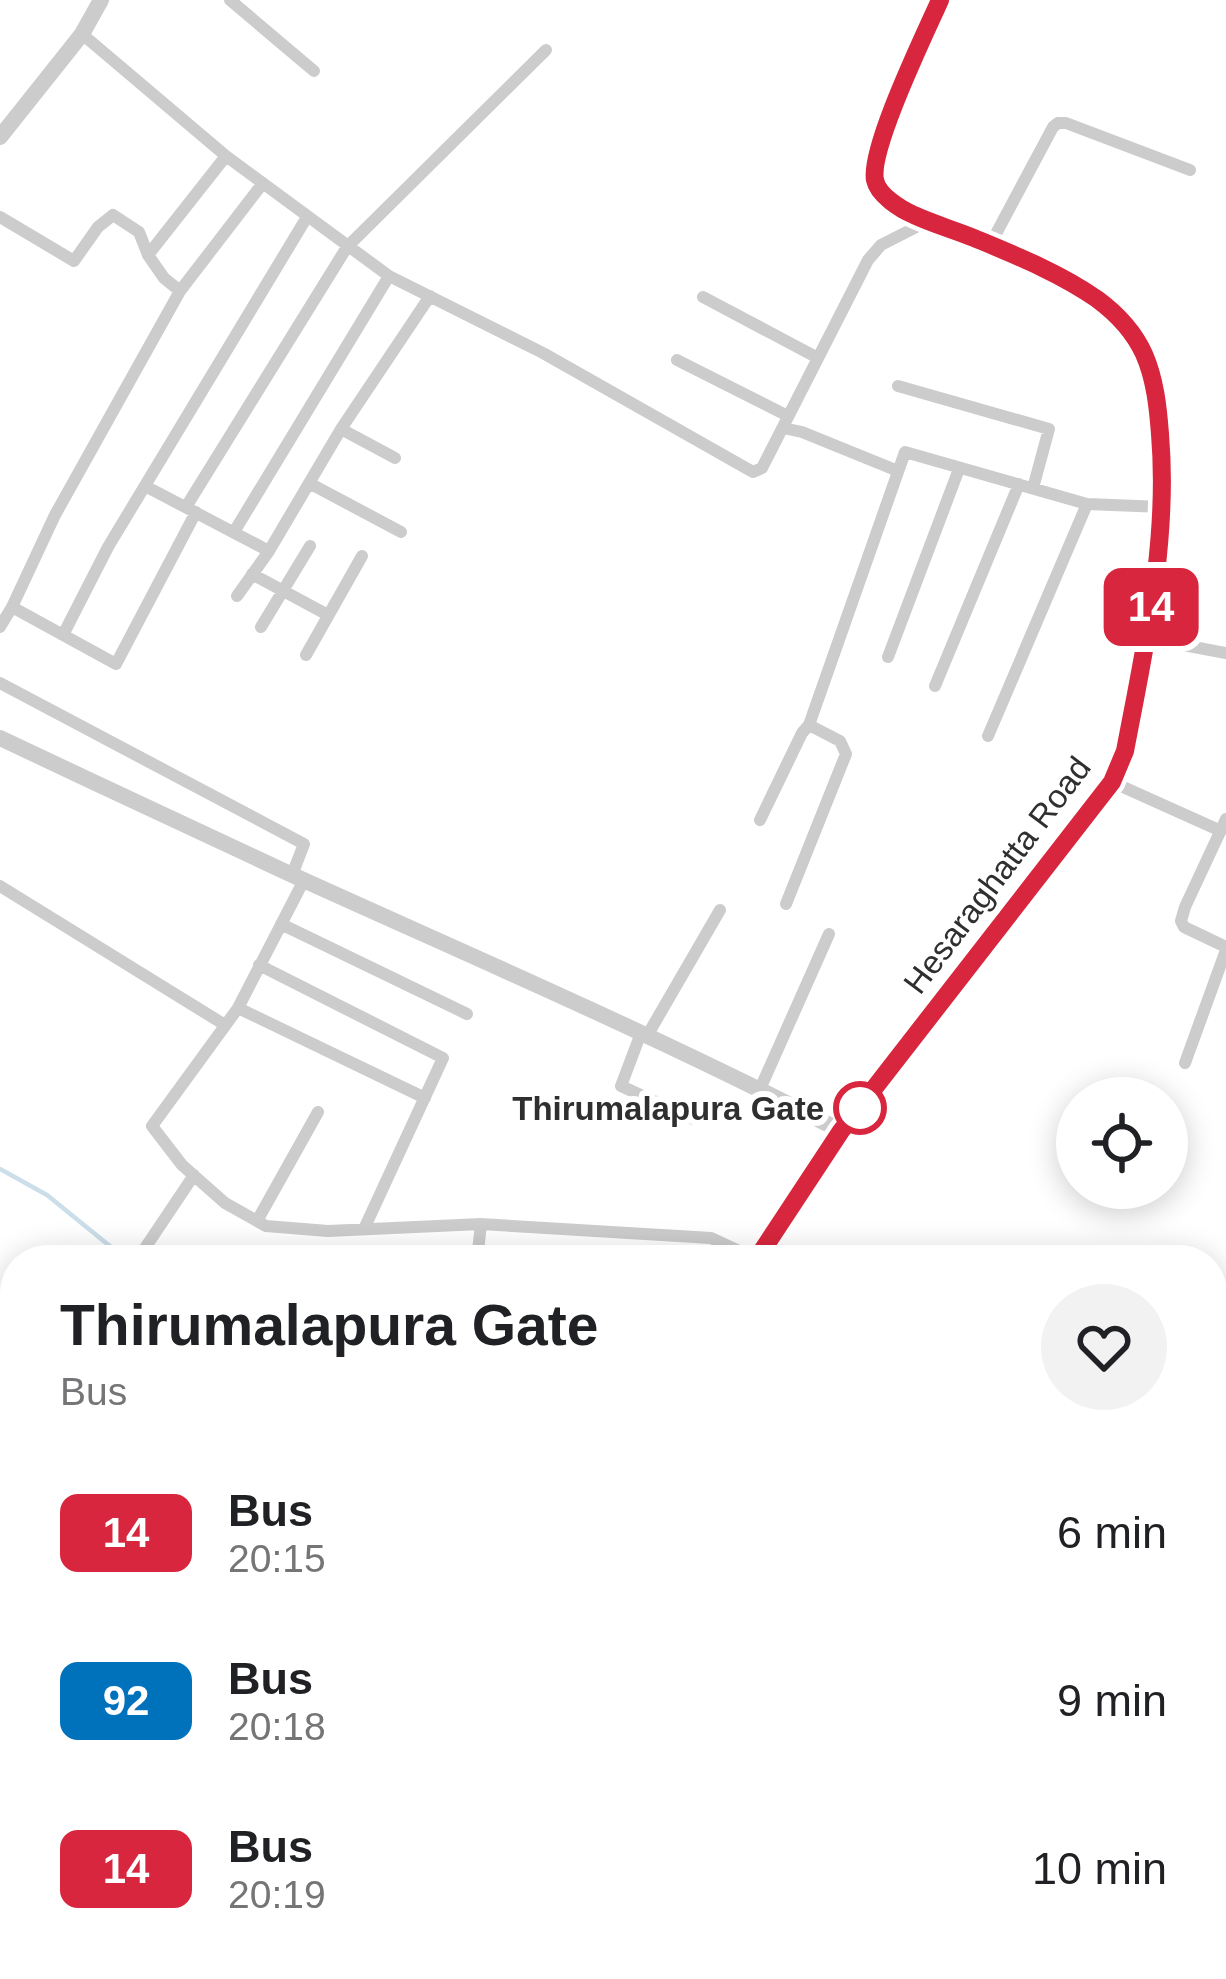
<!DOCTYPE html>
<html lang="en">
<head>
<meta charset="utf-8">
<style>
  :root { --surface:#fff; --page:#f2f2f2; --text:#202124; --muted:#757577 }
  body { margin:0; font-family:Helvetica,sans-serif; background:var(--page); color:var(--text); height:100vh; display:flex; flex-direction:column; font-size:45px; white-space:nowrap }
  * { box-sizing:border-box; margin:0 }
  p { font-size:39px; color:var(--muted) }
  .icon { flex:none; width:66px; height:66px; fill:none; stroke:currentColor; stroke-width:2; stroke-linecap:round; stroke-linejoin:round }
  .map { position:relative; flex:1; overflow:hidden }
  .sheet { position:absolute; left:0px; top:1245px; width:1227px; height:735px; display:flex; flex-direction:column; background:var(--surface); border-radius:48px 48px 0 0; box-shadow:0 6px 30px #0003 }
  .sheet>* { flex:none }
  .badge { padding:0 24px; border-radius:18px; font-size:42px; line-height:78px }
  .tools { position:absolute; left:1056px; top:1077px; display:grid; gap:24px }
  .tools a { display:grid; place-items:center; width:132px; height:132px; border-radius:50%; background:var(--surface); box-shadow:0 6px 30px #0003; font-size:60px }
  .map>.badge { position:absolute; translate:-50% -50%; box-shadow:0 0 0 6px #fff }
  .round { display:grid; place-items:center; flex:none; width:126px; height:126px; border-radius:63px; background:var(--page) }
  .headline { display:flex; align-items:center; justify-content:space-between; height:204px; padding:0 60px }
  h1 { font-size:57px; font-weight:700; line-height:90px }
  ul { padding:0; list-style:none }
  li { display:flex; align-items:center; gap:36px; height:168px; padding:0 60px }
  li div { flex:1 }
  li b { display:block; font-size:45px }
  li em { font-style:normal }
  li .badge { min-width:132px; font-weight:700; text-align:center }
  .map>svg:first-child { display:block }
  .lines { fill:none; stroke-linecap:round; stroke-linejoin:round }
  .stream { stroke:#cbdee9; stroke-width:4.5 }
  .river { stroke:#cbdee9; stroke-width:24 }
  .minor { stroke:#ccc; stroke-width:12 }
  .tertiary { stroke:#ccc; stroke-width:16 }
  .primary { stroke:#a7a7a7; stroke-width:21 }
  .line-casing { stroke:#fff; stroke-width:27 }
  .line { stroke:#d7263d; stroke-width:18 }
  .stop-dot { fill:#fff; stroke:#d7263d; stroke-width:6 }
  .labels { text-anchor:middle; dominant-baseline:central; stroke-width:12; stroke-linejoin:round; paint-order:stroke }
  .street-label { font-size:33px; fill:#2f2f2f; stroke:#fff }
  .stop-label { font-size:33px; font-weight:bold; fill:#2f2f2f; stroke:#fff; text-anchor:end }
</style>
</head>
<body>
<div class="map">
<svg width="1226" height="1979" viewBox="0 0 1226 1979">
  <rect width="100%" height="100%" fill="#fff"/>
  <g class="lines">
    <!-- stream -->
    <path class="stream" d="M0,1169L47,1195L127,1260"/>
    <!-- river -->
    <path class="river" d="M1212,1794L1226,1795
      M958,1979L970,1965"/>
    <!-- minor -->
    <path class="minor" d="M230,0L314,71
      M82,34L226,156L389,276L543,353L753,472L762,468L868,260L881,245L928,221
      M0,217L74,261L98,227L113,215L139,232L148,255L164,278L180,291L263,183
      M990,245L1053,127L1058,123H1066L1190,170
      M148,255L226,156
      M703,297L818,358
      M677,360L788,416
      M898,386L1049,429L1033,488
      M783,428L802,432L898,471
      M341,429L395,458
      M309,483L401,532
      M145,486L269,551
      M186,507L347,247L546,50
      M234,532L389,276
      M252,574L328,615
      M237,596L269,551L341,429L430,296
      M12,607L55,515L180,291
      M0,627L12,607L116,664L196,512
      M261,627L310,546
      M63,635L108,547L307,217
      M1146,638L1226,653
      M306,655L362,556
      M888,657L959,469
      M0,683L304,844L292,875
      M935,686L1019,484
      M988,736L1087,504
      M1112,782L1221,831
      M1226,819L1185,907L1181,921L1184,927L1226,947
      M760,820L802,733L809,725
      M304,880L238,1008L152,1126L182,1165L225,1203L266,1226L328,1231L481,1224L711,1238L756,1259
      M0,886L225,1025
      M786,904L846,754L840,741L809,725L905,452L1087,504L1162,507
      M281,924L467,1014
      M259,965L443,1058L364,1229
      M238,1008L425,1098
      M641,1033L621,1086L693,1119
      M647,1036L720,910
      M1185,1063L1226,950
      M760,1089L829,934
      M257,1221L318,1112
      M137,1260L194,1175
      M477,1260L481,1224
      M0,1386L15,1391
      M0,1832L15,1805
      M540,1965L567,1979"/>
    <!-- tertiary -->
    <path class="tertiary" d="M0,137L82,34L101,0
      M0,738C96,783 192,829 288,873C473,957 660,1037 841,1131"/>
    <!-- primary -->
    <path class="primary" d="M756,1260L841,1131L1112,782L1125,751C1144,646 1169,541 1160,434C1158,407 1155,379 1144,354C1134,332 1116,313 1097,299C1060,273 1015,255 974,238C954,229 933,224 914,215C900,209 878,196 875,180C869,148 925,35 940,0
      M0,1953L29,1979
      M480,1979L484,1965"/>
  </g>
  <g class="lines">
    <!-- line casing -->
    <g class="line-casing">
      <path id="line" d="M756,1260L841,1131L1112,782L1125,751C1145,646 1169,541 1160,434C1158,407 1155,379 1144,354C1134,332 1116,313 1097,299C1060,273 1015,255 974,238C955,230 933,224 914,215C900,209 878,195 875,180C869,149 925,34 940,0"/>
    </g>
    <!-- line -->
    <use href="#line" class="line"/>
  </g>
  <!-- markers -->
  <circle class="stop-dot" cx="860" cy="1108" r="24"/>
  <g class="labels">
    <!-- street labels -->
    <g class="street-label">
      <text transform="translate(997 875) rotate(-53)">Hesaraghatta Road</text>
    </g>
    <!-- stop labels -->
    <g class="stop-label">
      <text x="824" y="1108">Thirumalapura Gate</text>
    </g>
  </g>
</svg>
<div class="tools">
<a><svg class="icon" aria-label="locate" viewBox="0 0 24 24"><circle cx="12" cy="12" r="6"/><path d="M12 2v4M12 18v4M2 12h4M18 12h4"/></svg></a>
</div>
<b class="badge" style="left:1151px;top:607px;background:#d7263d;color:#fff">14</b>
<section class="sheet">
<div class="headline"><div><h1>Thirumalapura Gate</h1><p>Bus</p></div><a class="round"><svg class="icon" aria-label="heart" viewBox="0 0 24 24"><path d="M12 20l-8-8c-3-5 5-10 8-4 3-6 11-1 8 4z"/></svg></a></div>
<ul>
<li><span class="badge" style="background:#d7263d;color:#fff">14</span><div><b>Bus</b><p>20:15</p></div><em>6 min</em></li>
<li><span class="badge" style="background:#0072bc;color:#fff">92</span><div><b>Bus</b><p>20:18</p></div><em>9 min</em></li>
<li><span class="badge" style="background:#d7263d;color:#fff">14</span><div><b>Bus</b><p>20:19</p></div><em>10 min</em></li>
</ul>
</section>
</div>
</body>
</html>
